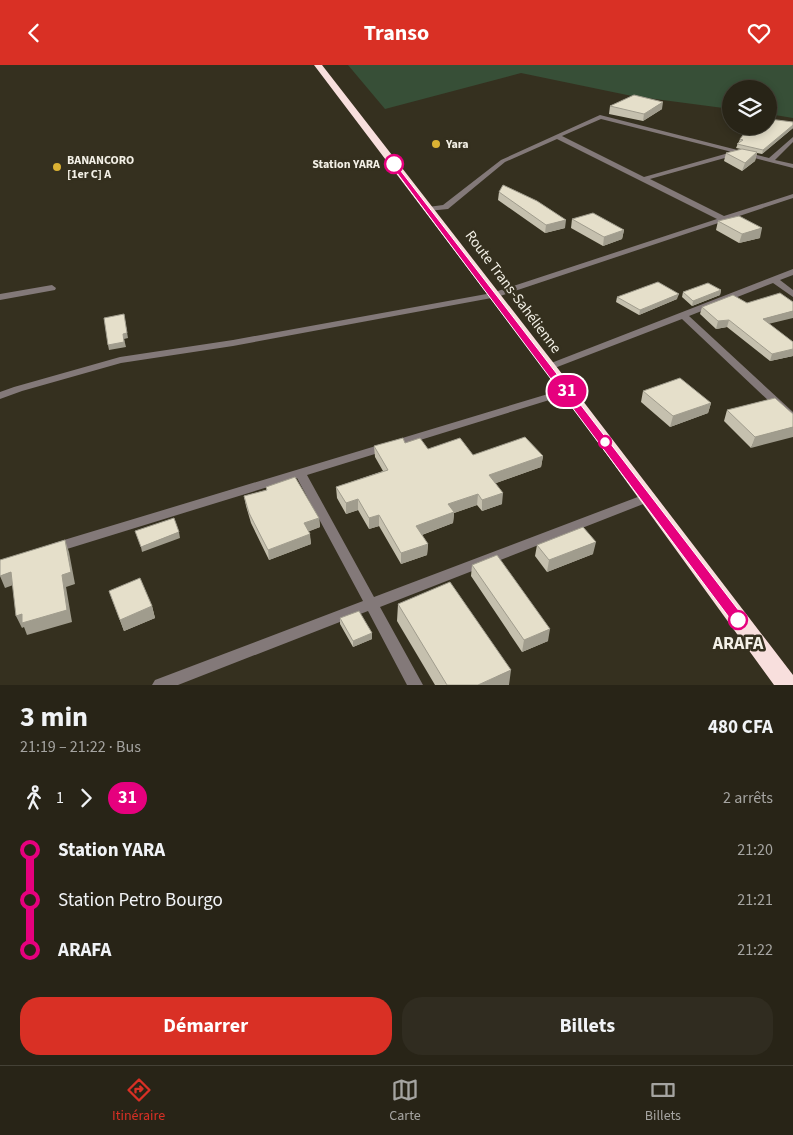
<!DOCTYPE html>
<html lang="fr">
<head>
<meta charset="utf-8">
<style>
  :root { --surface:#282417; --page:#302c20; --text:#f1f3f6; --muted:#a5a4a1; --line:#444136; --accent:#d93025 }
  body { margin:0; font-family:"Source Sans 3",sans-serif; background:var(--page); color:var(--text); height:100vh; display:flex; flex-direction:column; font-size:19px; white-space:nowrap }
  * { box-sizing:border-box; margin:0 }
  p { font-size:16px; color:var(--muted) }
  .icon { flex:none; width:28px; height:28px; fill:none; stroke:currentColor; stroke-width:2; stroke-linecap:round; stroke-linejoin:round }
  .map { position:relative; height:620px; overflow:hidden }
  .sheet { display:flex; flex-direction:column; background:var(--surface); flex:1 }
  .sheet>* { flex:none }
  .badge { padding:0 10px; border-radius:16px; font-size:18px; line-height:32px }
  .controls { position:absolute; left:722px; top:15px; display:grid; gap:10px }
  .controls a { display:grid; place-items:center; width:55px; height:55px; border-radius:50%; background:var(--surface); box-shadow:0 2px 8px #0003,0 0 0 1px var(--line); font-size:25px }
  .map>.badge { position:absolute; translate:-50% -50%; box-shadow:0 0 0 2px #fff }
  .legs { display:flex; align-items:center; gap:8px; height:55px; padding:0 20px; font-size:16px }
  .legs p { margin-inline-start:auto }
  .summary { display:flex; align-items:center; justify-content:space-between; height:85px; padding:0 20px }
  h1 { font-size:28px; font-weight:700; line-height:38px }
  .primary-button { display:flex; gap:10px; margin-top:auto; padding:10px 20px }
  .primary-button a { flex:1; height:58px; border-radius:20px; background:var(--accent); color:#fff; font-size:20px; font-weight:700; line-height:58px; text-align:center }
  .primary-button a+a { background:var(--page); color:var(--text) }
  ul { padding:0 20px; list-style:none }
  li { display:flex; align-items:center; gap:18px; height:50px; font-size:19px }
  li i { display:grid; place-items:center; width:8px; height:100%; margin:0 6px; background:currentColor }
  li i::after { content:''; width:12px; height:12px; margin:-6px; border:4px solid; border-radius:50%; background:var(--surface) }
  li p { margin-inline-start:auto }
  li:first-child i { background:linear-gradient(#0000 50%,currentColor 0) }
  li:last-child i { background:linear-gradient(currentColor 50%,#0000 0) }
  header { display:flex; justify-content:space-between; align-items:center; height:65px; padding:0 20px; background:var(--accent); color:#fff; font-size:22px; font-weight:700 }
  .tab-bar { display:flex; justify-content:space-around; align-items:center; height:70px; border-top:1px solid var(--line); background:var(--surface); font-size:14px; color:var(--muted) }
  .tab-bar a { display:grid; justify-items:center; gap:2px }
  .tab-bar .current { color:var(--accent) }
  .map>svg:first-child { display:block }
  .green { fill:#374f37 }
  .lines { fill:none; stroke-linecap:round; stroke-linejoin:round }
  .street { fill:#837979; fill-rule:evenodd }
  .highway { fill:#f8dfdd; fill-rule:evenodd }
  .wall { fill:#c5c0ae }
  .shaded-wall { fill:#a09c8d }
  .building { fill:#e5dfca; stroke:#a09c8d }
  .line-1 { fill:#e6007e; stroke:#fff }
  .poi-dot { fill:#dbb233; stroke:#35301f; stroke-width:2 }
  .stop-1-dot { fill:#fff; stroke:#e6007e; stroke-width:2.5 }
  .labels { text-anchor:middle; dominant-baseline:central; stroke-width:5; stroke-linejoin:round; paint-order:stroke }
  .far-poi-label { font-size:12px; font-weight:bold; fill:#f3f0e6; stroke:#35301f; text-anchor:start }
  .far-stop-label { font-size:12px; font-weight:bold; fill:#f3f0e6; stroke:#35301f; text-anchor:end }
  .street-label { font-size:15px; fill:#f3f0e6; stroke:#35301f }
  .near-stop-label { font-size:18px; font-weight:bold; fill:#f3f0e6; stroke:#35301f }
</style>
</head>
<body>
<header><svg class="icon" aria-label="back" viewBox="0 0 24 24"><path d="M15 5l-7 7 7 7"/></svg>Transo<svg class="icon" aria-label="heart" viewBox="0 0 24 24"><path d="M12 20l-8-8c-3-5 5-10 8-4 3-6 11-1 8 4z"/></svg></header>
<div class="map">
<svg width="793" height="620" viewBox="0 0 793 620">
  <rect width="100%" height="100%" fill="#35301f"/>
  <!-- green -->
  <path class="green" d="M348,0H793V53L769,49V24H731V44L632,31L521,8L385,44Z"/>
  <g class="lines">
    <!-- street -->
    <path class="street" d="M600,50L769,93L793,72V77L775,95L793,99V103L739,89L650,114L724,151L793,129V133L497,232L233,281L121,298L22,326L0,334V327L14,322L120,292L233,275L492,228L717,154L557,74L505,97L448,144L428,146L424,144L428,142L443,140L501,95ZM601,54L732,87L644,112L562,71Z
      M793,204V210L780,215L793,225V232L773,218L689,251L793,347V356L789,355L682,254L552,304L549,305L544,302L546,300Z
      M52,220L56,223L55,225L0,235V229Z
      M568,323L572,324L573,326L572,328L307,410L374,532L643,430L647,429L651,430L653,433L651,436L380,542L423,620H407L368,546L178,620H152L155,615L363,536L297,413L54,488L49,486L48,483L49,480L54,478Z"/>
    <!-- highway -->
    <path class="highway" d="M314,0H322L573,323L793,610V620H774L563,329Z"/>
  </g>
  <!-- wall -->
  <path class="wall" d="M610,41L662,44L643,56L609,49Z
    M793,57V63L762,89L757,88L755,96L742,106L724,96L726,88L741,84L736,83L740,74Z
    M499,127L565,163L545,168L498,135Z
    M572,154L624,165L622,174L603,181L571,163Z
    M718,156L760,173L739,178L716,165Z
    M721,225L720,230L692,241L682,232L683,227Z
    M617,232L677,234L639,250L616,237Z
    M702,242L769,259L793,277V291L770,296L727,262L716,264L700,249Z
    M643,326L711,338L708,348L670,362L641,337Z
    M775,333L751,383L724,356L727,345Z
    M405,378L428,384L473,390L543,391L541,402L496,418L502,439L482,446L477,440L454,448L453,458L422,470L428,479L427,490L401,499L379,461L369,464L358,445L346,449L337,433L336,422L383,406L375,392L374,381Z
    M266,422L319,453L320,462L309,466L311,479L269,495L251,458L246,441L244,431L266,425Z
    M537,480L593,489L547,507L535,491Z
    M472,500L548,576L522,587L471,511Z
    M109,526L152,541L155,553L124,566Z
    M398,539L509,620H435L397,556Z
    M340,553L372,568V574L353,582L340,559Z"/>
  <!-- shaded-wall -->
  <path class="shaded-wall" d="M663,37L662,44L643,56L644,49Z
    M793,60V63L762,89L763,85Z
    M757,87L755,96L742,106L745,98Z
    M566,155L565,163L545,168L546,160Z
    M762,163L760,173L739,178L742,169Z
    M624,165L622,174L603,181L604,172Z
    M721,225L720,230L692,241L693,236Z
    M679,229L677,234L639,250L640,245Z
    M793,246V253L760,261L763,254Z
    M124,249L128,273L124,274L126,282L109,285L108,280L123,269Z
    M729,255L727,262L716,264L718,256Z
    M793,284V291L770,296L772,289Z
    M711,338L708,348L670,362L673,351Z
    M793,362V372L751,383L755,372Z
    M543,391L541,402L488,421L489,410Z
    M503,428L502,439L482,446V435Z
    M478,429L477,440L454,448L453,458L416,472V461L448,439Z
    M358,434V445L346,449V438Z
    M379,450V461L369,464V453Z
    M319,453L320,462L305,468L304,458Z
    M179,467L180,473L142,487L141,482Z
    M310,469L311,479L269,495L268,485Z
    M65,475L69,487L75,519L66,522L72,557L27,570L24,562L22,563L16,551L62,510Z
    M596,477L593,489L547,507L549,495Z
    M428,479L427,490L401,499V488Z
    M11,507L16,519L5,523L0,511Z
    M152,541L155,553L124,566L120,555Z
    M550,564L548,576L522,587L524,575Z
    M372,568V574L353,582V576Z
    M511,605L509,620H478Z"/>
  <!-- building -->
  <path class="building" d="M634,30L663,37L644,49L610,41Z
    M769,54L793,57V60L763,85L737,79L743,75L740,74L750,61H769Z
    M742,84L757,87L745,98L726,88Z
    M503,120L537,136L566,155L546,160L499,127Z
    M593,148L624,165L604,172L572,154Z
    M739,151L762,163L742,169L718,156Z
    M658,217L679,229L640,245L617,232Z
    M708,218L721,225L693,236L683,227Z
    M780,228L793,237V246L763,254L793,277V284L772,289L729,255L718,256L702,242L733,230L747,238Z
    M124,249L127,268L123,269L124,277L108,280L104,253Z
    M680,313L711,338L673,351L643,326Z
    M775,333L793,349V362L755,372L727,345Z
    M525,372L543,391L489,410L503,428L482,435L478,429L448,439L454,447L416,461L428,479L401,488L379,450L369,453L358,434L346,438L336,422L388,405L374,381L403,373L405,378L420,373L428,384L460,373L473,390Z
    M295,412L319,453L304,458L310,469L268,485L249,448L244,431L267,425L266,422Z
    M174,453L179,467L141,482L135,466Z
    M583,462L596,477L549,495L537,480Z
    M65,475L71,507L62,510L67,545L22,558V549L16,551L11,507L0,511V495Z
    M497,490L550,564L524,575L472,500Z
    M140,513L152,541L120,555L109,526Z
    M450,517L511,605L478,620H447L398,539Z
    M359,546L372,568L353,576L340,553Z"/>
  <!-- line-1 -->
  <path class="line-1" d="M394,97L743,551L745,555L743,559L738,560L734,559L391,100V99Z"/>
  <!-- markers -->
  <g class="poi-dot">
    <circle cx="436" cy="79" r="5"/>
    <circle cx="57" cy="102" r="5"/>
  </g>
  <g class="stop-1-dot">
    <circle cx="394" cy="99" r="9"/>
    <circle cx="605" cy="377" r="6"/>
    <circle cx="738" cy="555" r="9"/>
  </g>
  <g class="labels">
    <!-- far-poi labels -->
    <g class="far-poi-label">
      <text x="446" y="79">Yara</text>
      <text x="67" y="95">BANANCORO<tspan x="67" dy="14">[1er C] A</tspan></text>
    </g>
    <!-- far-stop labels -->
    <g class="far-stop-label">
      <text x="380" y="99">Station YARA</text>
    </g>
    <!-- street labels -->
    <g class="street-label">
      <text transform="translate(513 227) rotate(53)">Route Trans-Sahélienne</text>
    </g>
    <!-- near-stop labels -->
    <g class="near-stop-label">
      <text x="738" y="578">ARAFA</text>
    </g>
  </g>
</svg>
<div class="controls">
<a><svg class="icon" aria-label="layers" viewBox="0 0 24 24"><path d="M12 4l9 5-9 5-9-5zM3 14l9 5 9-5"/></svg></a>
</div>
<b class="badge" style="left:567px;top:326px;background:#e6007e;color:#fff">31</b>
</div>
<section class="sheet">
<div class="summary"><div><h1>3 min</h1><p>21:19 – 21:22 · Bus</p></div><b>480 CFA</b></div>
<div class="legs"><svg class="icon" aria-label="walk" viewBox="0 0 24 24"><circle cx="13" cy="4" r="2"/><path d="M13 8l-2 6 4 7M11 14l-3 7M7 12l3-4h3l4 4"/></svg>1<svg class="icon" aria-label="forward" viewBox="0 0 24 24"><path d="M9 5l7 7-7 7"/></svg><b class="badge" style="background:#e6007e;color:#fff">31</b><p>2 arrêts</p></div>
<ul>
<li><i style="color:#e6007e"></i><b>Station YARA</b><p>21:20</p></li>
<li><i style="color:#e6007e"></i><span>Station Petro Bourgo</span><p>21:21</p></li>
<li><i style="color:#e6007e"></i><b>ARAFA</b><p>21:22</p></li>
</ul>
<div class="primary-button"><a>Démarrer</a><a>Billets</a></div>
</section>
<nav class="tab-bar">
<a class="current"><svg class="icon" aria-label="directions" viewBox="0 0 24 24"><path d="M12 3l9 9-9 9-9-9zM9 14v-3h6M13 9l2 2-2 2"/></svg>Itinéraire</a>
<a><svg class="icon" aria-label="map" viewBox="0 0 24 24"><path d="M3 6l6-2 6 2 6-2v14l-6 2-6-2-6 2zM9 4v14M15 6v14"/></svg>Carte</a>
<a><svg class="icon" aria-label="tickets" viewBox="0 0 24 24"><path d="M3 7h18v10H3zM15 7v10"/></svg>Billets</a>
</nav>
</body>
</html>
